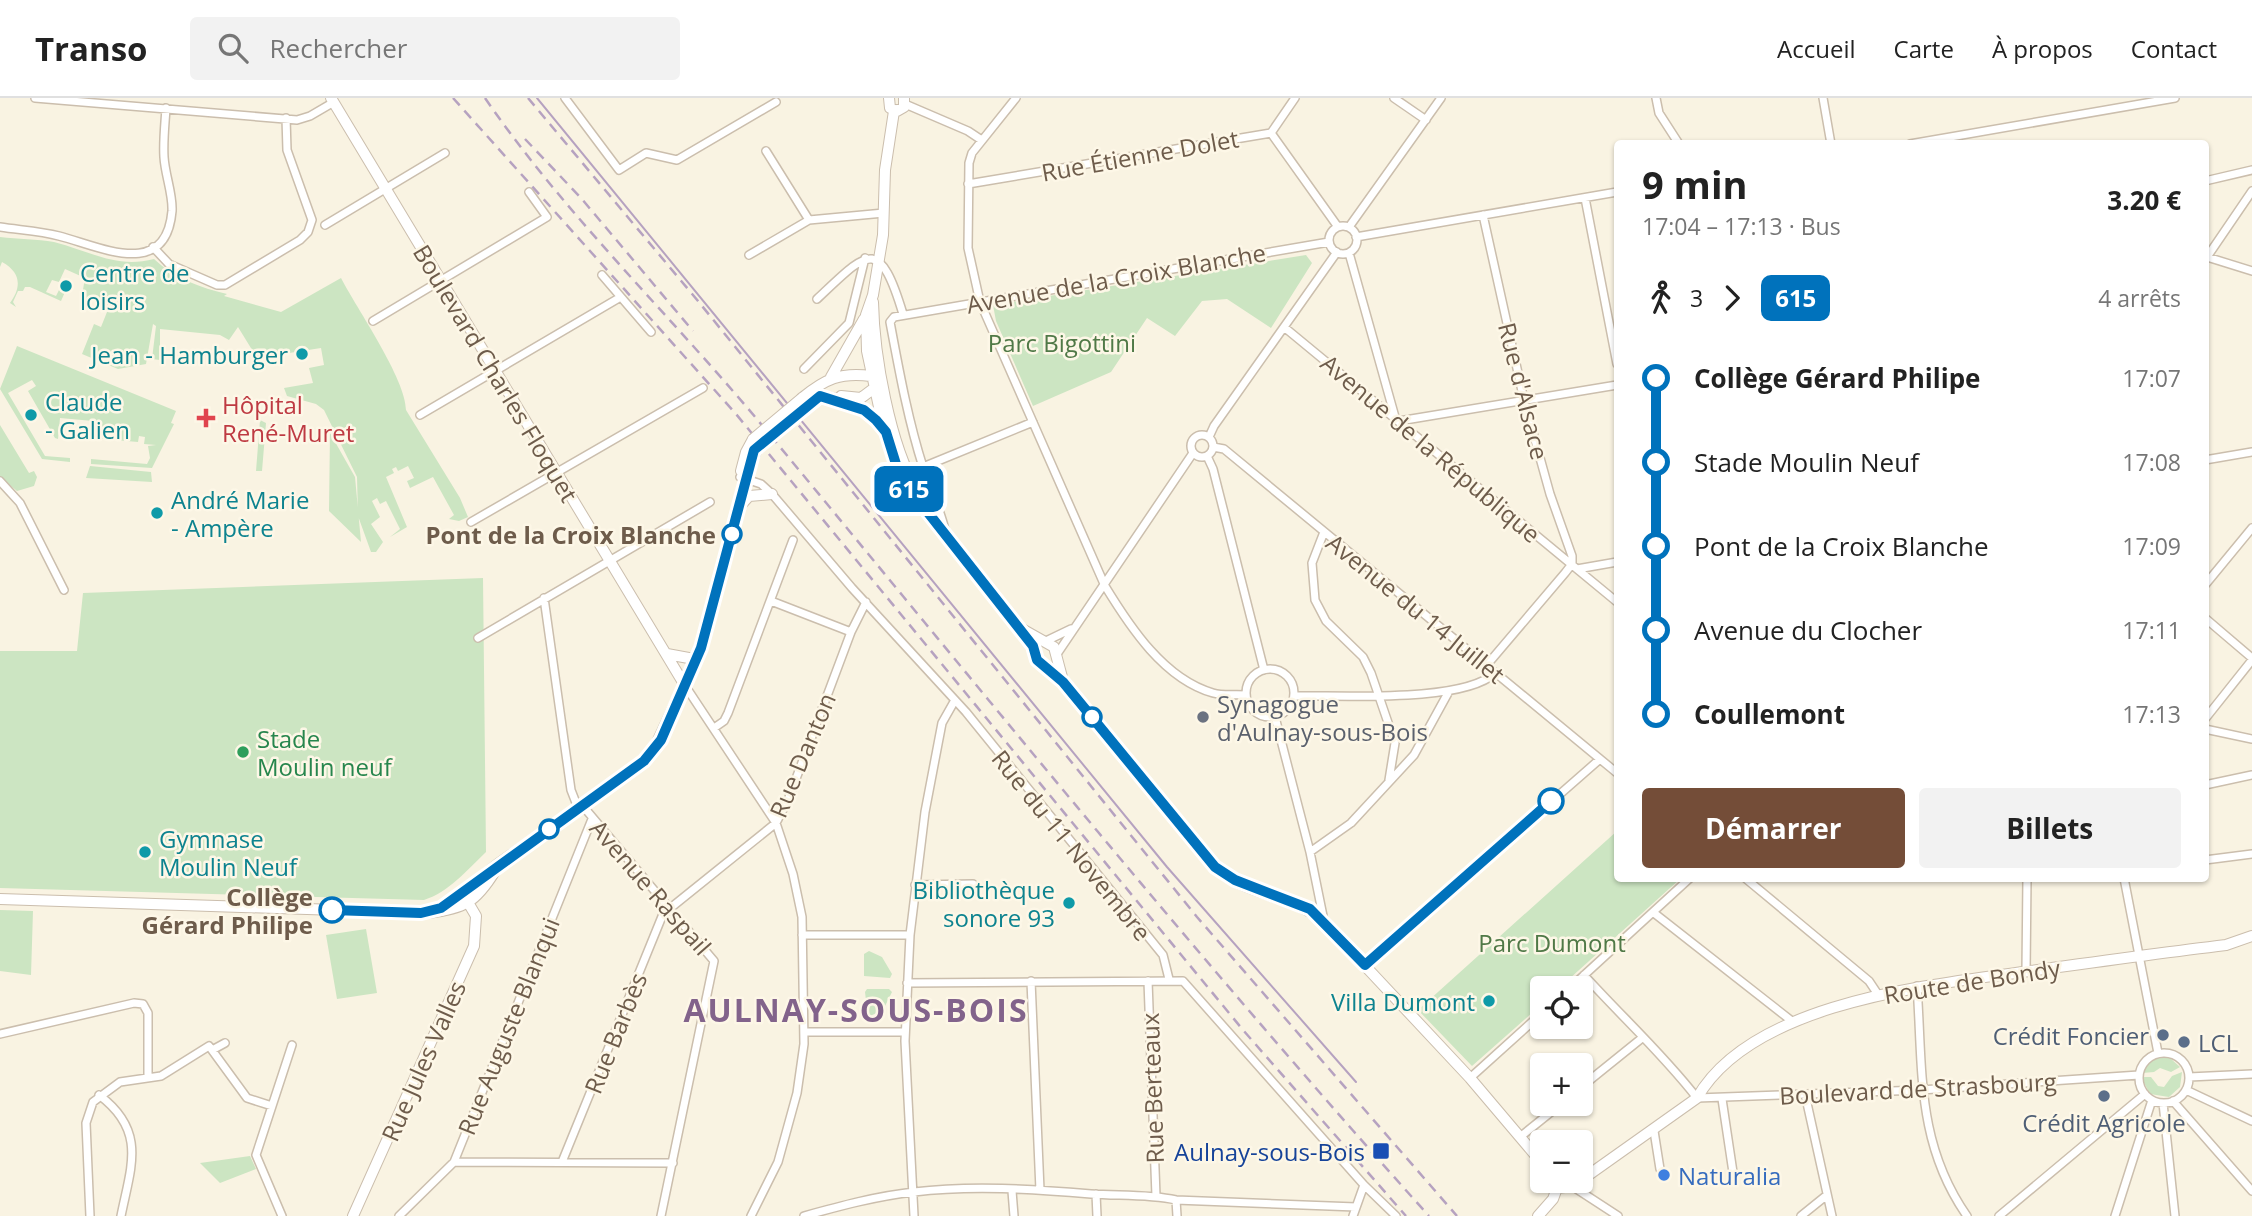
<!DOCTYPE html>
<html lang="fr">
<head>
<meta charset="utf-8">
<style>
  :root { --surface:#fff; --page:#f2f2f2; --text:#222; --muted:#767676; --line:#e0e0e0; --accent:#744d38 }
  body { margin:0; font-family:"Open Sans",sans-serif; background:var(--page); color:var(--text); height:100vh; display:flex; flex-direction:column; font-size:26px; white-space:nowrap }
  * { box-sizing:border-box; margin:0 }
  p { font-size:23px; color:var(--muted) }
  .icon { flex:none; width:38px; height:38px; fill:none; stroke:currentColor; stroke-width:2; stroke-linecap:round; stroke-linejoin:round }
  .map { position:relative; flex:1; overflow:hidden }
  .side { position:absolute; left:1614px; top:42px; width:595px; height:742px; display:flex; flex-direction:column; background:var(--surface); border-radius:7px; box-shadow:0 2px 5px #0004 }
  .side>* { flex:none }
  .badge { padding:0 14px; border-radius:10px; font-size:24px; line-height:46px }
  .controls { position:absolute; left:1530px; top:878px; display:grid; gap:14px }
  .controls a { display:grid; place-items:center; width:63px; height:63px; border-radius:7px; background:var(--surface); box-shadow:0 2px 5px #0004; font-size:35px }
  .map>.badge { position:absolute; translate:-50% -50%; box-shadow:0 0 0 4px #fff }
  .legs { display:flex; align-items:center; gap:10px; height:77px; padding:0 28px; font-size:23px }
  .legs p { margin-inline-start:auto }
  .summary { display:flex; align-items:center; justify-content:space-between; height:119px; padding:0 28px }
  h1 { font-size:38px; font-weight:700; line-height:52px }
  .action { display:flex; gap:14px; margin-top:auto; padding:14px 28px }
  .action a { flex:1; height:80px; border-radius:7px; background:var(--accent); color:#fff; font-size:28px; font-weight:700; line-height:80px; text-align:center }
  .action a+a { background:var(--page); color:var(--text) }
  ul { padding:0 28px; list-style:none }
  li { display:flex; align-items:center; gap:24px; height:84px; font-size:26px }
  li i { display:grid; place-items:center; width:10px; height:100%; margin:0 9px; background:currentColor }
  li i::after { content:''; width:18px; height:18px; margin:-9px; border:5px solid; border-radius:50%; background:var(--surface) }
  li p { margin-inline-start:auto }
  li:first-child i { background:linear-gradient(#0000 50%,currentColor 0) }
  li:last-child i { background:linear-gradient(currentColor 50%,#0000 0) }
  header { display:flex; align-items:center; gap:42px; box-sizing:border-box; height:98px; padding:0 35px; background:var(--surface); border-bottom:2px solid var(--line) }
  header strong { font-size:33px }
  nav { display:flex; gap:38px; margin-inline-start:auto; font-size:24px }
  .search { width:490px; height:63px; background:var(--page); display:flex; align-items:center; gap:18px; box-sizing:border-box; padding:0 24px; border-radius:7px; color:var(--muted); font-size:26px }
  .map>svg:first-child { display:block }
  .green { fill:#cce5c2 }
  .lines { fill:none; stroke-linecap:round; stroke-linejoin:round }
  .minor-casing { stroke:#cbbead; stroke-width:10 }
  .tertiary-casing { stroke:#cbbead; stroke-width:12 }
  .minor { stroke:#fff; stroke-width:7 }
  .tertiary { stroke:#fff; stroke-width:10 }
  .tram { stroke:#b6a2c0; stroke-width:2 }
  .rail { stroke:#b6a2c0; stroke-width:2.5; stroke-dasharray:10 7; stroke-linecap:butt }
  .tertiary-bridge-casing { stroke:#cbbead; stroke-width:12; stroke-linecap:butt }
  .tertiary-bridge { stroke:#fff; stroke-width:10 }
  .line-1-casing { stroke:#fff; stroke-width:16 }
  .line-1 { stroke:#0072bc; stroke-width:10 }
  .culture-dot { fill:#0f9aa8; stroke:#fdf7e7; stroke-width:2.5 }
  .health-dot { fill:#e0444e; stroke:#fdf7e7; stroke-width:2.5 }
  .stop-1-dot { fill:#fff; stroke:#0072bc; stroke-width:3.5 }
  .worship-dot { fill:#6b7280; stroke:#fdf7e7; stroke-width:2.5 }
  .leisure-dot { fill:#2e9e5b; stroke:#fdf7e7; stroke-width:2.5 }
  .service-dot { fill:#5c6f8a; stroke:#fdf7e7; stroke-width:2.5 }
  .transit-dot { fill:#1a4fb4; stroke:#fdf7e7; stroke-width:2.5 }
  .shop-dot { fill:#3f7fe0; stroke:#fdf7e7; stroke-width:2.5 }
  .labels { text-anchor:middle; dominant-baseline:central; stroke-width:5; stroke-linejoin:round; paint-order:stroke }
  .street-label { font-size:24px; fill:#6e5c4b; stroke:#fdf7e7 }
  .culture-label { font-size:24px; fill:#0d838f; stroke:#fdf7e7; text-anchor:start }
  .park-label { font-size:24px; fill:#507947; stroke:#fdf7e7 }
  .health-label { font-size:24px; fill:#be3a42; stroke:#fdf7e7; text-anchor:start }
  .stop-label { font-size:24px; font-weight:bold; fill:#6e5c4b; stroke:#fdf7e7; text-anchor:end }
  .worship-label { font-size:24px; fill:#5b616d; stroke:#fdf7e7; text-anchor:start }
  .leisure-label { font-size:24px; fill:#27864d; stroke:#fdf7e7; text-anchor:start }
  .service-label { font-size:24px; fill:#4e5e75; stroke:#fdf7e7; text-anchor:end }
  .transit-label { font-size:24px; fill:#164399; stroke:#fdf7e7; text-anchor:end }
  .shop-label { font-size:24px; fill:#366cbe; stroke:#fdf7e7; text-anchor:start }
  .district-label { font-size:32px; font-weight:bold; letter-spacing:2px; fill:#82638b; stroke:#fdf7e7 }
</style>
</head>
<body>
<header>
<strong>Transo</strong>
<div class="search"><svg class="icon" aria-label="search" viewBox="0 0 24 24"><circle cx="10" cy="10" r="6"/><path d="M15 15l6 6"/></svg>Rechercher</div>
<nav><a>Accueil</a><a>Carte</a><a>À propos</a><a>Contact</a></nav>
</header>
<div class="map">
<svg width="2252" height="1118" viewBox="0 0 2252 1118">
  <rect width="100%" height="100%" fill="#f9f3e2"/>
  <!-- green -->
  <path class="green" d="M0,139C18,141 37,141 54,144C90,153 116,171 154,161C174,180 201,190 227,196L224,198L281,214L341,180C357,211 406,281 406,312L460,400L468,419L459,423L449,421L454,417L433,379L410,390L407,383L414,380L408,368L398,373L396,369L392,371L394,375L386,379L407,429L390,439L400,431L386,403L380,406L377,400L372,403L380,419L371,426L383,444L376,454H371L358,418L357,379L324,312L316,306L287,298L284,290L313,285L309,270L324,267L321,250L257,260L238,229L229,242L220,237L160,231V262L152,261L156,228L153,226L146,266L118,271L82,256L94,226L101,229L109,209L92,202L81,203L85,180L65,171L59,184L52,182L46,194L56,198L59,192L65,194L61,203L30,189H25L23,193H18L13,204L16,209L10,205C21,190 22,175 2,164L0,169Z
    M1306,157L1312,165L1271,230L1227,201L1202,203L1175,238L1147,220L1111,274L1033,308L996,223L993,207Z
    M17,248L176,313L171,325L174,326L152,370L91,366V361L147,366L150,360L148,348L156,347L144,346L145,339L139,338L138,344L92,340L93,323L60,320L58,341L55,340L28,293L36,288L32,282L8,295L45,358L70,360V364L42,361L0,291Z
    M260,322L266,325L262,373H256Z
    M0,327L29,375L34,373L37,379L34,388L17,393L0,379Z
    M330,335L355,379L361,444L329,413Z
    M90,368L151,374L152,384L86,380Z
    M483,480L486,754C467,772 449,794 424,802L0,790V553H77L83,495Z
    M1617,733V780L1680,781L1558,891H1542V906L1472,968L1418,912Z
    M0,812L33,813L31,877L0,873Z
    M366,831L377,895L337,901L326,837Z
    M869,853L882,859L892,876L890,880L864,878V856Z
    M867,891H889L892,894L883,912L868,919L865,894Z
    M2160,959L2170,960L2180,969L2171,974L2160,970L2154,974L2142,975L2147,965Z
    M2182,974L2180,989L2169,999L2150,996L2141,979H2151L2158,988L2164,989L2172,978Z
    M250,1058L256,1071L220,1085L200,1065Z"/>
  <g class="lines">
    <!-- minor casing -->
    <g class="minor-casing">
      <path id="minor" d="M35,0L297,22L310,18L334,4
        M565,0L619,72L646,55L677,62L776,4
        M1016,0L972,55L969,65L968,150L980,204L1105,488C1130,529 1164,581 1213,595C1223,598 1235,596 1246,597
        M1394,0L1426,22
        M1656,0L1659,15L1679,46
        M1823,0L1831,46
        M905,6L968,33L980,41
        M1271,35L1338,129
        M1910,46L2175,0
        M766,53L809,122
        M2205,83L2252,72
        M968,86L1271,35L1295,0
        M1585,100L1617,266
        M1483,117L1524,302L1550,396L1572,458V466L1565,475L1486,568
        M325,127L445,55
        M1329 142a14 14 0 1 1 28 0a14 14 0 1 1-28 0Z
        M0,129C19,132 40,133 59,138C99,148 166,183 172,113C173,96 165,77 164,59C163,43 165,26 166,10
        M1349,129L1441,0
        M1356,139L1617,94
        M153,149L169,166L217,187H225L300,142L308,134L312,122L287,52L286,20
        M1349,155L1395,319
        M749,157L809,122L884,115
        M2207,159L2252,173
        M2205,162L2252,93
        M602,177L651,234
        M817,201C867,154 879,136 903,216
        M373,223L547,119L529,94
        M1284,229L1617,504
        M804,271L849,225L865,160
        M420,317L619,200
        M1399,323L1617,287
        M1191 348a11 11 0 1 1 22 0a11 11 0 1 1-22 0Z
        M1209,339L1214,328L1337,154
        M1213,349L1224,351L1617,675
        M1207,358L1213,371L1264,572
        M2205,362L2252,354
        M923,369L1033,324
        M740,379L761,386L772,396L852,490L966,614L1163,857L1169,881
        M0,383L20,405L64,492
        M471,424L703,290
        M1324,434L1312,465L1315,502L1326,523L1363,559L1371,575L1395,645L1389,682
        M946,436C941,412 930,392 923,369C908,322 899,272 890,224L894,219L1329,144
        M1577,471L1617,464
        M2205,487L2252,430
        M544,500L571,692L578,710
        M771,503L851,534
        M2205,520L2252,560
        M478,540L710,404
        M1046,543L1071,531
        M1057,556L1193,355
        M1246 595a24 24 0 1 1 48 0a24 24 0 1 1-48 0Z
        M684,586L776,725L793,776L802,819L804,946L797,995L778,1064L751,1118
        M1294,598C1341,597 1463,605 1495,575
        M1275,619L1310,754L1324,823
        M2205,621L2252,562
        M714,630L724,623L728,615L793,442
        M2205,631L2252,641
        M2205,687L2252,677
        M582,707L714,863L661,1118
        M1310,754L1351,725L1414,657L1448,595
        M2205,762L2252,756
        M1745,780L1869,883L1879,898
        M2124,780L2158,955
        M915,787L973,786
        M1654,815L1793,924
        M802,837H910
        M1365,867L1600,661
        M2026,873L2027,780
        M1584,877C1622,919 1663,956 1697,1000L1921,992L2139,977
        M1031,883L1040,1092
        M1148,883L1156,1098
        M907,885L1183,883L1364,1087L1396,1118
        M1917,888C1923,972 1916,1045 1967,1118
        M1569,891L1690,780
        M804,934H905
        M0,936L134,905L143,906L148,915V980
        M214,951L225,945
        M2139 980a25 25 0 1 1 50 0a25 25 0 1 1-50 0Z
        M2189,979L2252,976
        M1470,980L1542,915
        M1580,990L1642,940
        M2186,992L2252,1023
        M1805,996L1832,1118
        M99,997C147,1033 131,1068 121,1118
        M1722,1001L1734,1081
        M2173,1003L2252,1093
        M2163,1005L2175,1118
        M1654,1033L1660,1071
        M1520,1039L1561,1006
        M454,1064L673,1065
        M562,1064L663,816L776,725L788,702L851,534L866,504
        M1572,1088L1618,1118
        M1012,1093L1014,1118
        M1096,1096L1097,1118
        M1176,1102L1177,1118
        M90,1118L86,1025L93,1004L120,984L161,978L209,948L247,1000L272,1008
        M282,1118L256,1057L292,947
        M399,1118L454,1064L592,721
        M804,1118C840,1108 877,1098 914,1094C971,1087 1033,1091 1091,1096C1119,1098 1148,1096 1176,1102L1356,1109
        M914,1118L905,943L910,837L925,714L942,625L955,602
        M1353,1118L1364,1087
        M1801,1118L1827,1097
        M1999,1118L2145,996
        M2115,1118L2152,1002"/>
    </g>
    <!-- tertiary casing -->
    <g class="tertiary-casing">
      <path id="tertiary" d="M331,0L684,586
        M889,0L890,10L897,13L904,9V0
        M894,13L885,72L883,137L873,197L866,217L867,253L879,309L900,379L1033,548L1037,562L1063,584L1215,769C1244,798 1293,796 1324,824L1470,980L1542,1065
        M873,204C874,257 890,348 917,392
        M831,279L864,221
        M841,298L861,300L877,288
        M802,300C825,281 840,274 871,278L874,282
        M809,306L820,298C845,301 868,311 883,331
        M741,373L746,354L753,341
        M741,407L749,398L772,396
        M1022,531L1054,549L1063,583
        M667,556L694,561
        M0,801L428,815C464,811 476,804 495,773
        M428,815L452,803L498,766L629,675L653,653L701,550L745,381L758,348
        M1580,1083L1697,1000C1752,904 1930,887 2030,873C2095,864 2160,855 2226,847L2252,838
        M1557,1090L1572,1088L1580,1083
        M353,1118L474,848L476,818L466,801
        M1538,1118L1553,1101L1557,1090"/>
    </g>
    <!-- minor -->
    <use href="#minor" class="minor"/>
    <!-- tertiary -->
    <use href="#tertiary" class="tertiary"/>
    <!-- tram -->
    <path class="tram" d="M537,0L1167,769L1356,984"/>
    <!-- rail -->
    <path class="rail" d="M453,0L736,316L1243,932L1406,1118
      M485,0C564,115 666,213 756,320C978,588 1196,859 1429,1118
      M528,0L698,203L1197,819L1457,1118
      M525,41L581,100L693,233"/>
    <!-- tertiary-bridge casing -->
    <g class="tertiary-bridge-casing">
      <path id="tertiary-bridge" d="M753,341L802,300
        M758,348L809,306"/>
    </g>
    <!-- tertiary-bridge -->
    <use href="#tertiary-bridge" class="tertiary-bridge"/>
  </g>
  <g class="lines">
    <!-- line-1 casing -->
    <g class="line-1-casing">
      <path id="line-1" d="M332,812L421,815L441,810L644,663L661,642L701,550L754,352L820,298L864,312L876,322L886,334L900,379L1033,548L1037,562L1063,584L1215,769L1235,782L1310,811L1365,867L1551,703"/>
    </g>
    <!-- line-1 -->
    <use href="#line-1" class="line-1"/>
  </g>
  <!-- markers -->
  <g class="culture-dot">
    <circle cx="66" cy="188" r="7"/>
    <circle cx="302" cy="256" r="7"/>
    <circle cx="31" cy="317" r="7"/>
    <circle cx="157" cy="415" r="7"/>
    <circle cx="145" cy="754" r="7"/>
    <circle cx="1069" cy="805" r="7"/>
    <circle cx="1489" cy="903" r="7"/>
  </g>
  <path class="health-dot" d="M202.5 309.5h7v7h7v7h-7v7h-7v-7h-7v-7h7z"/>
  <g class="stop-1-dot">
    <circle cx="732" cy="436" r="9"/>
    <circle cx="1092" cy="619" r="9"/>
    <circle cx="1551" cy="703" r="12"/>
    <circle cx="549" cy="731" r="9"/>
    <circle cx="332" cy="812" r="12"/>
  </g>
  <circle class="worship-dot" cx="1203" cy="619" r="7"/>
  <circle class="leisure-dot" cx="243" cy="654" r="7"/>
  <g class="service-dot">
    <circle cx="2163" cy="937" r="7"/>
    <circle cx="2184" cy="944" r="7"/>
    <circle cx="2104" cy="998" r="7"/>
  </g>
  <rect class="transit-dot" x="1372" y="1044" width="18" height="18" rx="3.5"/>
  <circle class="shop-dot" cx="1664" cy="1077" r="7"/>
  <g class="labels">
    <!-- street labels -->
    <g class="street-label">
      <text transform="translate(1140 57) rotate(-10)">Rue Étienne Dolet</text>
      <text transform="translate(1116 180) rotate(-10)">Avenue de la Croix Blanche</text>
      <text transform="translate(496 275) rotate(59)">Boulevard Charles Floquet</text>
      <text transform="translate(1524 293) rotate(76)">Rue d'Alsace</text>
      <text transform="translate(1431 350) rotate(40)">Avenue de la République</text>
      <text transform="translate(1416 510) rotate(39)">Avenue du 14 Juillet</text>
      <text transform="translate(802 657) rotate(-67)">Rue Danton</text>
      <text transform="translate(1072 747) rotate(51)">Rue du 11 Novembre</text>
      <text transform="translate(651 789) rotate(49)">Avenue Raspail</text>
      <text transform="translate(1972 883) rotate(-9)">Route de Bondy</text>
      <text transform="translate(508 928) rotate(-68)">Rue Auguste Blanqui</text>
      <text transform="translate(615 935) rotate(-68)">Rue Barbès</text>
      <text transform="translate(423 963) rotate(-66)">Rue Jules Valles</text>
      <text transform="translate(1152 990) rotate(-92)">Rue Berteaux</text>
      <text transform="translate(1918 990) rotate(-3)">Boulevard de Strasbourg</text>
    </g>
    <!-- culture labels -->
    <g class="culture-label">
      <text x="80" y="174">Centre de<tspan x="80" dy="28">loisirs</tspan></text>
      <text x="288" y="256" text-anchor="end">Jean - Hamburger</text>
      <text x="45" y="303">Claude<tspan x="45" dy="28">- Galien</tspan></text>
      <text x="171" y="401">André Marie<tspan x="171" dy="28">- Ampère</tspan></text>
      <text x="159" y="740">Gymnase<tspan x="159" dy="28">Moulin Neuf</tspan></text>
      <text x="1055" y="791" text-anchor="end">Bibliothèque<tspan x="1055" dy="28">sonore 93</tspan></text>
      <text x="1475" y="903" text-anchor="end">Villa Dumont</text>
    </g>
    <!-- park labels -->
    <g class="park-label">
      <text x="1062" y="244">Parc Bigottini</text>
      <text x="1552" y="844">Parc Dumont</text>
    </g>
    <!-- health labels -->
    <g class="health-label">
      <text x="222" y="306">Hôpital<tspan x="222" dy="28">René-Muret</tspan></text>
    </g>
    <!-- stop labels -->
    <g class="stop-label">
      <text x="716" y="436">Pont de la Croix Blanche</text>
      <text x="313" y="798">Collège<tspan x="313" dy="28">Gérard Philipe</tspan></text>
    </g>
    <!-- worship labels -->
    <g class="worship-label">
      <text x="1217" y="605">Synagogue<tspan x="1217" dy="28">d'Aulnay-sous-Bois</tspan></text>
    </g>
    <!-- leisure labels -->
    <g class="leisure-label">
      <text x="257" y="640">Stade<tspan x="257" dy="28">Moulin neuf</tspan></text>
    </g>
    <!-- service labels -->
    <g class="service-label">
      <text x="2149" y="937">Crédit Foncier</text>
      <text x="2198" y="944" text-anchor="start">LCL</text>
      <text x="2104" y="1024" text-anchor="middle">Crédit Agricole</text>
    </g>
    <!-- transit labels -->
    <g class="transit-label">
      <text x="1365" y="1053">Aulnay-sous-Bois</text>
    </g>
    <!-- shop labels -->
    <g class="shop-label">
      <text x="1678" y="1077">Naturalia</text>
    </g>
    <!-- district labels -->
    <g class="district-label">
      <text x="856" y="911">AULNAY-SOUS-BOIS</text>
    </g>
  </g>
</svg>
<div class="controls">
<a><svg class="icon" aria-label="locate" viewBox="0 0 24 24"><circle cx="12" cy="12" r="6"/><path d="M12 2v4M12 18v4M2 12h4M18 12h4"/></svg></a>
<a>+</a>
<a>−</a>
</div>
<b class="badge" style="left:909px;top:391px;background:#0072bc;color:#fff">615</b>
<section class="side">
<div class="summary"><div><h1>9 min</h1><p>17:04 – 17:13 · Bus</p></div><b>3.20 €</b></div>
<div class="legs"><svg class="icon" aria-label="walk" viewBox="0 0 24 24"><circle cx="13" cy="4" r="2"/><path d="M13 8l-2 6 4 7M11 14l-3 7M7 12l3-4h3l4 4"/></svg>3<svg class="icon" aria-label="forward" viewBox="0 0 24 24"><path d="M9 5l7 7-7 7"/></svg><b class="badge" style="background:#0072bc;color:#fff">615</b><p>4 arrêts</p></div>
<ul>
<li><i style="color:#0072bc"></i><b>Collège Gérard Philipe</b><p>17:07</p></li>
<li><i style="color:#0072bc"></i><span>Stade Moulin Neuf</span><p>17:08</p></li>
<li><i style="color:#0072bc"></i><span>Pont de la Croix Blanche</span><p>17:09</p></li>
<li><i style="color:#0072bc"></i><span>Avenue du Clocher</span><p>17:11</p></li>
<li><i style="color:#0072bc"></i><b>Coullemont</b><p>17:13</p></li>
</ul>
<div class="action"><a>Démarrer</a><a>Billets</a></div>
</section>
</div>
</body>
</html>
